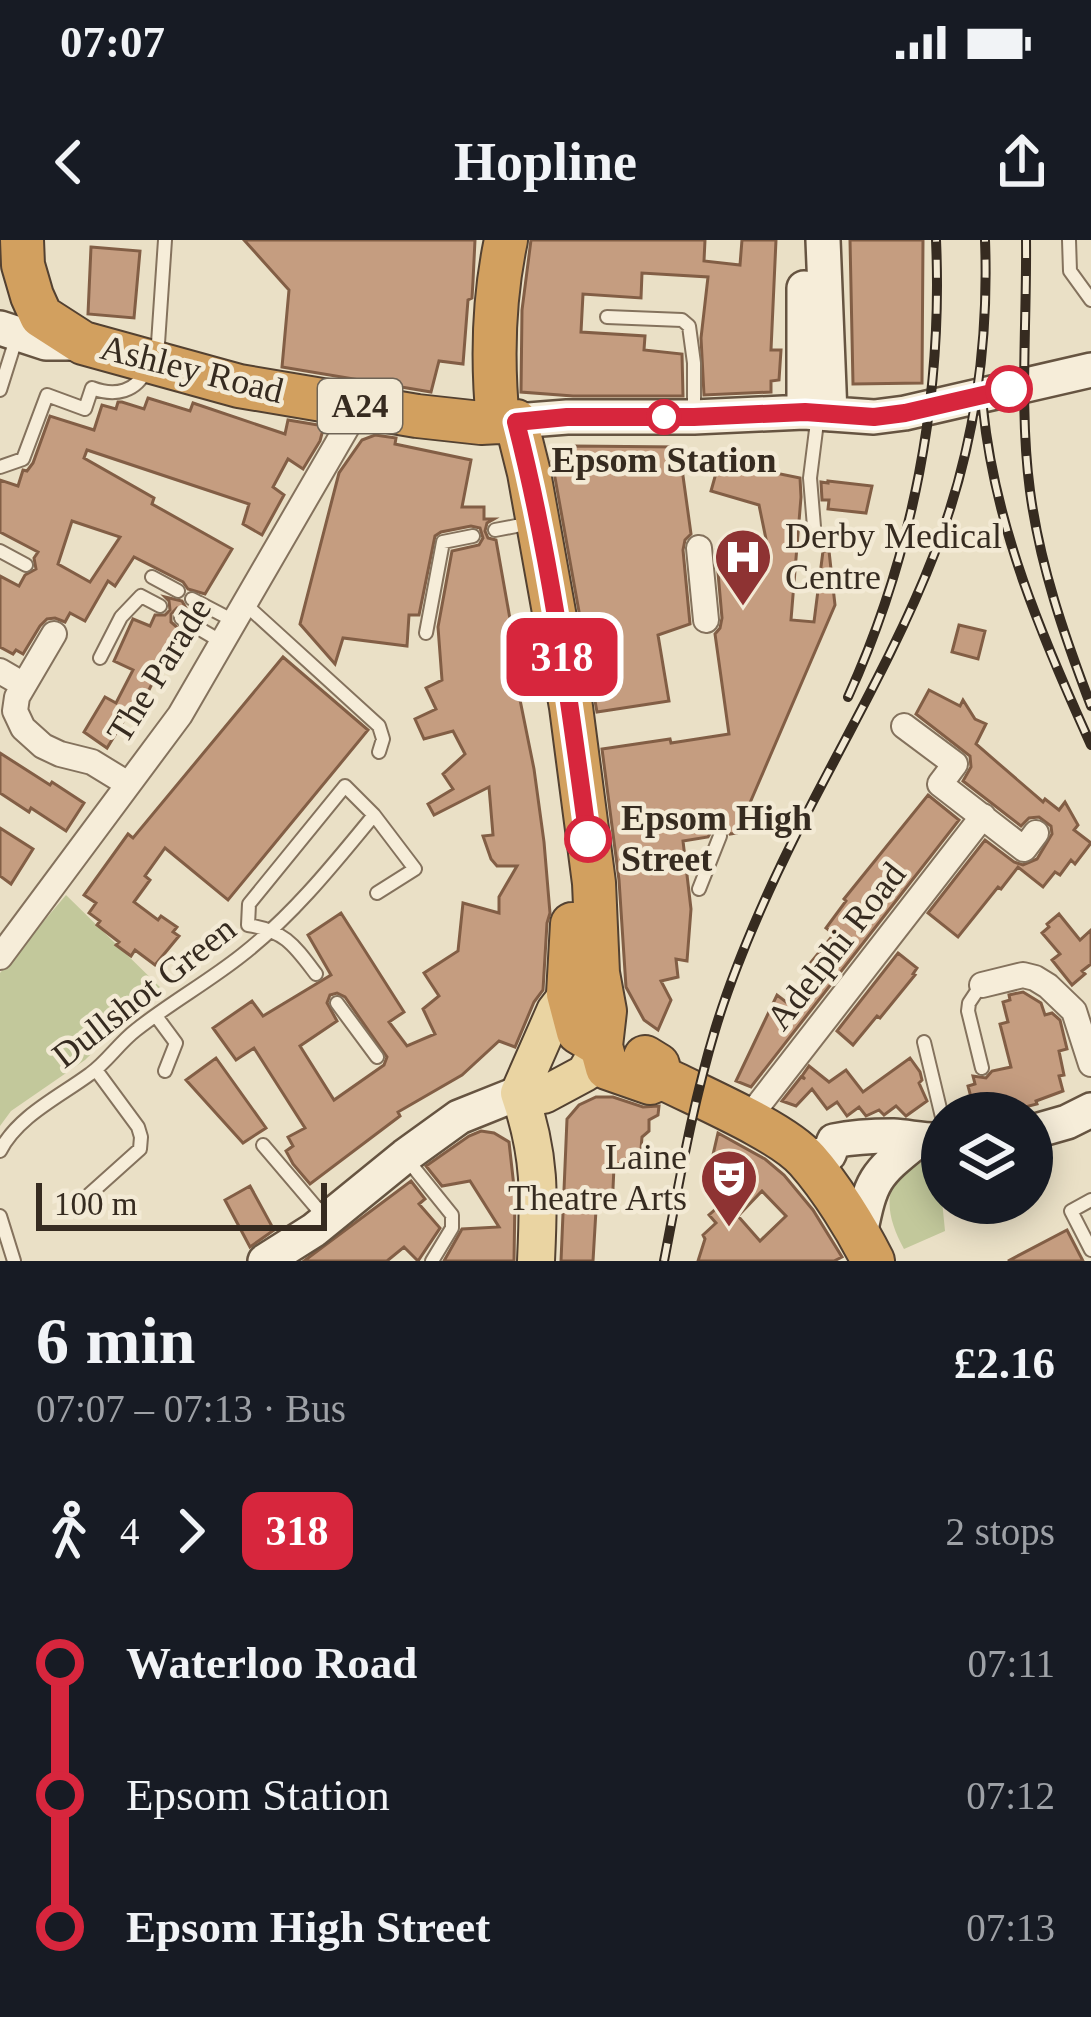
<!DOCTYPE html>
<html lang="en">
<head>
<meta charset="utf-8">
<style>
  :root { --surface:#171b24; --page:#242831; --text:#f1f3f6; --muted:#9ea1a6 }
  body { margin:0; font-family:"Times New Roman",serif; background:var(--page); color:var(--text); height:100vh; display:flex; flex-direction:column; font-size:45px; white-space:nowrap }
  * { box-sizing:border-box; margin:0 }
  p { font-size:39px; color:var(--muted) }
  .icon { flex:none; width:66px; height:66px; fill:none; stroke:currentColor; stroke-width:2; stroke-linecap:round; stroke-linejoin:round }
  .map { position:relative; height:1021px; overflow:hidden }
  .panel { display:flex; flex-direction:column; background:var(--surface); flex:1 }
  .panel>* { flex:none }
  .badge { padding:0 24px; border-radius:18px; font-size:42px; line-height:78px }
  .tools { position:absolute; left:921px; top:852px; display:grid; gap:24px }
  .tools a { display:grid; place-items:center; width:132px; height:132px; border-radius:50%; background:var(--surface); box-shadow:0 6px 30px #0003; font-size:60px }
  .scale { position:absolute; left:36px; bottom:30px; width:291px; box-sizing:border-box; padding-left:12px; border:6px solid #362b20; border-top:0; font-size:33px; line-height:42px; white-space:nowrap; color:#362b20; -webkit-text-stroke:9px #f3ead5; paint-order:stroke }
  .map>.badge { position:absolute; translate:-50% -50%; box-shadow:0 0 0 6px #fff }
  .legs { display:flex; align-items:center; gap:18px; height:132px; padding:0 36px; font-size:39px }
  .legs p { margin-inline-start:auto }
  .overview { display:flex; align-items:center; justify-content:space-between; height:204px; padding:0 36px }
  h1 { font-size:66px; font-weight:700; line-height:90px }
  ul { padding:0 36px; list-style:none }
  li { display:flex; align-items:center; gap:42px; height:132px; font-size:45px }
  li i { display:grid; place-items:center; width:18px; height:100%; margin:0 15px; background:currentColor }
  li i::after { content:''; width:30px; height:30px; margin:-15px; border:9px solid; border-radius:50%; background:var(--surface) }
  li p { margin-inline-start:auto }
  li:first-child i { background:linear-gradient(#0000 50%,currentColor 0) }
  li:last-child i { background:linear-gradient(currentColor 50%,#0000 0) }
  .status { display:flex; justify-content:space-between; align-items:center; height:84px; padding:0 60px; background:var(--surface); direction:ltr }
  .status svg { height:33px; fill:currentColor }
  header { display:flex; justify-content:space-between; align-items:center; height:156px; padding:0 36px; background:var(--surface); font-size:54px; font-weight:700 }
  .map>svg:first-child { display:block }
  .green { fill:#c2c89b }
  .building { fill:#c59d80; stroke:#825e45; stroke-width:3; fill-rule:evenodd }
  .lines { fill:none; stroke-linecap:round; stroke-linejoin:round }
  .lane-casing { stroke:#84725d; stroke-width:16 }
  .street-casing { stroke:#84725d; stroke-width:28 }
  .secondary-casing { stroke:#665441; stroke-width:38 }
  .primary-casing { stroke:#534131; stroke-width:40 }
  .highway-casing { stroke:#534131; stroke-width:46 }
  .lane { stroke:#f6edd9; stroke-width:12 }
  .street { stroke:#f6edd9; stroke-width:24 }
  .secondary { stroke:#f6edd9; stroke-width:33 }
  .primary { stroke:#ead4a2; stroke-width:36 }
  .highway { stroke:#d2a05f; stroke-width:42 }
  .rail-casing { stroke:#362b20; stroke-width:10 }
  .rail { stroke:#f3ead5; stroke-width:6; stroke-dasharray:18; stroke-linecap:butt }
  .line-1-casing { stroke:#fff; stroke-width:27 }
  .line-1 { stroke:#d7263d; stroke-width:18 }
  .stop-1-dot { fill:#fff; stroke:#d7263d; stroke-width:6 }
  .labels { text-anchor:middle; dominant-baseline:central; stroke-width:9; stroke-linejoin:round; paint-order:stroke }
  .shield { fill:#f3ead5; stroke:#6f6456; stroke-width:3 }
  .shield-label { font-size:33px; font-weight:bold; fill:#362b20 }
  .street-label { font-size:36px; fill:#362b20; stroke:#f3ead5 }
  .stop-label { font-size:36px; font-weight:bold; fill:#362b20; stroke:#f3ead5 }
  .poi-label { font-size:36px; fill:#362b20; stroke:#f3ead5; text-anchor:start }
</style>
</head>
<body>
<div class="status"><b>07:07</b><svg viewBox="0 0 49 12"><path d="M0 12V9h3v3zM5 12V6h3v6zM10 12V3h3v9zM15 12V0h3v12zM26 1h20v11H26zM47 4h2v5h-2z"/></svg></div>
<header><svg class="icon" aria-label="back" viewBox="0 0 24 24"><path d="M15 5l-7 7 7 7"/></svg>Hopline<svg class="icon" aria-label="share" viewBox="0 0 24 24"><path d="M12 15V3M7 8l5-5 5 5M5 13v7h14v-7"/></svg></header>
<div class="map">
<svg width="1091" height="1021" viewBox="0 0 1091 1021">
  <rect width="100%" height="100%" fill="#eae0c6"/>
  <!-- green -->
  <path class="green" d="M66,655L166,753L123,783L85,820L11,871L0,886V733Z
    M927,920H938L945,991L904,1009C884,973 879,935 927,920Z"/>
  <!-- building -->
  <path class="building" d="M244,0H475L473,41L472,58L468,60L463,124L439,121L431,152L282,127L289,50Z
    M531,0H705L704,21L740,25L742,0H776L771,110H781L779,140L771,141V152L704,155L701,98L708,37L642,33L641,58L583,54L581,92L645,96L644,110L682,114L683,156H573L521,152L522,70Z
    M850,0H923L922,143L853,144Z
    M91,7L140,11L134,78L88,74Z
    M148,158L190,171L193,163L285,194L288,180L324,186L320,201L303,229L288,219L273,247L284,255L262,295L243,284L249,264L87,210L84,218L154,258L152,264L232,309L205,354L188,349L183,342L134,317L115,346L108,341L85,381L70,373L65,382L55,378L47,379L40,386L23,414L16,410L13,414L0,407V336L19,346L25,335L36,329L34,318L38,312L0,292V240L18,246L23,230L27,231L33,223L50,176L94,190L102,165L116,169L118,162H122L144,169ZM72,281L120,297L90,342L58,324Z
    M375,195L396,198L395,204L471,220L462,267H484V279H494L487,283L485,291L488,298L496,300L510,379L517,445L534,529L544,602L550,673L547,683L543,750L534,762L515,807L499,801L462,835L398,872L400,876L310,944L293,924L286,911L293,906L288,897L305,888L254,808L236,820L213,788L252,761L263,776L331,735L308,695L341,673L404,772L389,782L407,806L435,794L423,769L439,756L424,733L458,711L463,663L499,673V657L517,626H497L491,619L483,596L493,595L489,547L434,575L428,564L453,549L443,534L465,514L453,491L424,499L415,479L436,469L426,448L442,440L438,387L452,311L479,305L483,298L480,288L471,286L441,292L435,296L419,375H409L407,406L343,398L335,424L300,384L339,233L362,200ZM337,753L345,757L387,817L384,825L334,860L300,806L337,781L327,763L330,755Z
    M572,206L679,207L691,294L685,300L683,310L690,384L658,395L669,461L597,472L552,221L564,209Z
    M722,222L800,238L801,257L791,380L814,382L823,311H829L835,365L737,593L730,594L727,589L720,586L713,589L708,597L683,601L691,669L687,721L676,719L678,737L661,741L671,760L658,790L644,780L626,747L619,640L602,509L670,499L671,503L729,494L715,394L720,388L722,378L716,310L767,304L759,265L711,251L718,226L720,227Z
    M828,241L872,246L866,273L828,269L829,260H822L821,242L828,243Z
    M165,357L182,361L186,368H177L171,374V382L179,389L147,454L141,452L107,508L84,492L105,457L116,463L133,430L114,421L133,379L150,386L155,375H165L170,370L169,361Z
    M959,385L985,391L978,419L952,412Z
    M283,417L368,490L228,660L165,608L145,636L150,640L134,662L158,680L161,676L177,687L173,692L179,696L155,725L135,710L131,716L116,705L119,702L97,685L100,681L89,673L96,663L84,655L128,594L133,598Z
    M929,450L960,466L963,460L975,479L986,484L976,504L1043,562L1045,559L1059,570L1065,562L1078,585L1074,590L1091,603L1075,624L1071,620L1060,635L1055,632L1043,647L1018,627L1001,649L998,647L958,697L928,673L985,600L1014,622L1023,625L1037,619L1052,594L1051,586L1039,577L1029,578L1021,586L963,541L971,527L970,516L916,474Z
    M0,513L50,545L52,542L84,563L66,591L31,568L29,572L0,553Z
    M928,555L959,580L751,847L736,841L777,755L786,762L807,734L804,731L834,694L826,688L846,661L844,659Z
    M0,588L33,609L11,644L0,636Z
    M1059,674L1080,700L1091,690V724L1082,731L1085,734L1072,745L1052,720L1060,714L1042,693L1049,687L1047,684Z
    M898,713L917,728L913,734L915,735L880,778L877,776L853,805L837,791Z
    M1023,752L1041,763L1045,775L1052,773L1060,780L1067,809L1059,811L1064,835L1059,836L1063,851L1036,861L1037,864L1001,873H983L981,863L973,865L968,846L975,844L973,836L986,838L992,831L1011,827L1000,784L1008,782L1003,762L1010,760L1009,755Z
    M216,818L266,888L243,903L186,840Z
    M910,818L920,832L922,840L919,843L927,861L906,876L896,866L884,875L879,870L866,876L859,867L847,876L837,862L827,869L812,849L796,866L782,861L801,837L805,839L802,836L809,826L829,842L846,830L863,852Z
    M596,857H613L643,867L659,866L658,875L649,880V891L642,897L641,909L614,927L612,970H596L593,1021H561L567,879L579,865Z
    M481,891L494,893L509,902L515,956L514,1021H444L462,989L499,987L470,941L442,946L426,926L469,896Z
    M718,893L765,919L784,935L813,970L842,1017L834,1021H698L705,999L703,995L716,983L709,975L727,959L717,950L723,941L709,932ZM762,951L786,976L760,1001L738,976Z
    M411,941L425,959L419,964L440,988L418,1021L404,1007L387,1021H304Z
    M250,946L274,990L250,1007L225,960Z
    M1067,990L1083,1021H1008Z"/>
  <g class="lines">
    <!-- lane casing -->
    <g class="lane-casing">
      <path id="lane" d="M1069,0L1070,31L1091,60
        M607,77L682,80L689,86L694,123V176
        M157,118L165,0
        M0,150L17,96
        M0,227L23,219L47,155L85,169L92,148C115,157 137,152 147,128
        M495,290L516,286
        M815,299L810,238L818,174
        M0,311L26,325
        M152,337L178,351
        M192,359L234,381
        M245,364L379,486L383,499L379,512
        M181,378L222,402
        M426,393L443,302L473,296
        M100,418L121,377L141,356L160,366
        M374,575L415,629L377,653
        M699,649L720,596
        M981,745L969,763L968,771L982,828
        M337,763L377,817
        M156,776L176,803L165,831
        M924,802L942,877
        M263,905L326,979
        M0,911C18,876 59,857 90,834C107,822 119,803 136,790C170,763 208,742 242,715C293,675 333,625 374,575L345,546L249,664L248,685C285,691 294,705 316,734
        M406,918L452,975V988L432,1021
        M1091,960L1071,971L1091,1010
        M82,961L140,909L141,897L138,887L96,830
        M0,976L14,1021"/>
    </g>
    <!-- street casing -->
    <g class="street-casing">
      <path id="street" d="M699,308L706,380
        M54,394L17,457L15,471L23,488L43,506L60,514L92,522L128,544
        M0,431L24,445
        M904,486L955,524L940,544L1024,609L1036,593
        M0,717L180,475L347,187L355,165
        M982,745L1023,735L1035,738L1048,746L1074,771L1091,824
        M746,881L983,576"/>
    </g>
    <!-- secondary casing -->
    <g class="secondary-casing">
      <path id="secondary" d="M823,0L830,174
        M804,48V172
        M0,88L46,103H83
        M516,181L567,177H694L804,172L874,177L905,173L1091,130
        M1032,892L1067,882L1091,870
        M805,917L829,914L834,901C853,897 873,896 893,896C910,897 925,901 942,900
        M860,994C871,940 874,935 917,901
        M265,1021L314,990L405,916L459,877L519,853"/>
    </g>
    <!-- primary casing -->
    <g class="primary-casing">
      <path id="primary" d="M519,853C541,916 539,956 536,1021
        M519,853L555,771L568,754
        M519,853L544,855L585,833L601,806"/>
    </g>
    <!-- highway casing -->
    <g class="highway-casing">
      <path id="highway" d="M22,0L23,25L32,56L41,76L83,103L239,146L417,176L481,183L516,181L529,233L571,467L594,643L598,733L605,771L601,806L607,828L650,843L661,837
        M498,182C492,121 493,61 506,0
        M572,684L568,754L578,792L601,806
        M645,817L658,825L661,837C698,856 782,891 807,920C831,947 857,989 873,1021"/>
    </g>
    <!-- lane -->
    <use href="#lane" class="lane"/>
    <!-- street -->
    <use href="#street" class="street"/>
    <!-- secondary -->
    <use href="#secondary" class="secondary"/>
    <!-- primary -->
    <use href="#primary" class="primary"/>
    <!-- highway -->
    <use href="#highway" class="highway"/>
    <!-- rail casing -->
    <g class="rail-casing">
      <path id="rail" d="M1026,0C1027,84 1019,168 1030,251C1040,326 1064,395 1091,466
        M983,168C995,287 1042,397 1091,505
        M848,457C913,314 943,157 936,0
        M664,1021C679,944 692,866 715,790C727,750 743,710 760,671C813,549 887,436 935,312C973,213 989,106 985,0"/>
    </g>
    <!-- rail -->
    <use href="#rail" class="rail"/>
  </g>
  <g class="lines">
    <!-- line-1 casing -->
    <g class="line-1-casing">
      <path id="line-1" d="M588,599C569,459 551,318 516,182L567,177H694L805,172L874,177L905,173L1009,149"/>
    </g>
    <!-- line-1 -->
    <use href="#line-1" class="line-1"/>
  </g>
  <!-- icons -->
  <defs>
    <g id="hospital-pin" transform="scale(3)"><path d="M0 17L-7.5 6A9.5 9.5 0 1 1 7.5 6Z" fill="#8e3333" stroke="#f3ead5"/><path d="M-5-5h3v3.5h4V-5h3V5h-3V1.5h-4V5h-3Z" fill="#fff"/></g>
    <g id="theatre-pin" transform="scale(3)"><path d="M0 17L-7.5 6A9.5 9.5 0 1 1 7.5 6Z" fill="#8e3333" stroke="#f3ead5"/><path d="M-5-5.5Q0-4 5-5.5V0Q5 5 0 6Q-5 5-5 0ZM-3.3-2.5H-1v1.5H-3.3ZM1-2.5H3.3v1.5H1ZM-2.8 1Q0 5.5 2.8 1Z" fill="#fff"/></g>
  </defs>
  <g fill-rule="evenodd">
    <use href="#hospital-pin" x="743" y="317"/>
    <use href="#theatre-pin" x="729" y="938"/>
  </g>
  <!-- markers -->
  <g class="stop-1-dot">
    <circle cx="1009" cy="149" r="21"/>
    <circle cx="664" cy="177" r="15"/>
    <circle cx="588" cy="599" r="21"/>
  </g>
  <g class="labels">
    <!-- shield labels -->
    <rect class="shield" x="318" y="139" width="84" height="54" rx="9"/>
    <g class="shield-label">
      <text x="360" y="166">A24</text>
    </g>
    <!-- street labels -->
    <g class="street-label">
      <text transform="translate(192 129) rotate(14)">Ashley Road</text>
      <text transform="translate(159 430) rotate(-58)">The Parade</text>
      <text transform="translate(836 706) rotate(-52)">Adelphi Road</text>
      <text transform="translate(144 752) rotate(-38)">Dullshot Green</text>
    </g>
    <!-- stop labels -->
    <g class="stop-label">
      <text x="664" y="220">Epsom Station</text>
      <text x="621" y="578" text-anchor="start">Epsom High<tspan x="621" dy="41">Street</tspan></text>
    </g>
    <!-- poi labels -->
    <g class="poi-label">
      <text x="785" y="296">Derby Medical<tspan x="785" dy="41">Centre</tspan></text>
      <text x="687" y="917" text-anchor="end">Laine<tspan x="687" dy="41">Theatre Arts</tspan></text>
    </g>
  </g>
</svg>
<div class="tools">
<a><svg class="icon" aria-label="layers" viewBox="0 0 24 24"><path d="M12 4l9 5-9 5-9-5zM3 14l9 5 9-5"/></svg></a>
</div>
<div class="scale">100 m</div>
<b class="badge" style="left:562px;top:417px;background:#d7263d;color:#fff">318</b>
</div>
<section class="panel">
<div class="overview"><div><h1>6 min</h1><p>07:07 – 07:13 · Bus</p></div><b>£2.16</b></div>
<div class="legs"><svg class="icon" aria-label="walk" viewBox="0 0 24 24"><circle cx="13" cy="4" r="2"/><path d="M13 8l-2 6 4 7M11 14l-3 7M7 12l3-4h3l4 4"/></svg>4<svg class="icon" aria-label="forward" viewBox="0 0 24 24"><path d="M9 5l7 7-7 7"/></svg><b class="badge" style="background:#d7263d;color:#fff">318</b><p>2 stops</p></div>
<ul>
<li><i style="color:#d7263d"></i><b>Waterloo Road</b><p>07:11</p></li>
<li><i style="color:#d7263d"></i><span>Epsom Station</span><p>07:12</p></li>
<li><i style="color:#d7263d"></i><b>Epsom High Street</b><p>07:13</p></li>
</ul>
</section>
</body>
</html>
